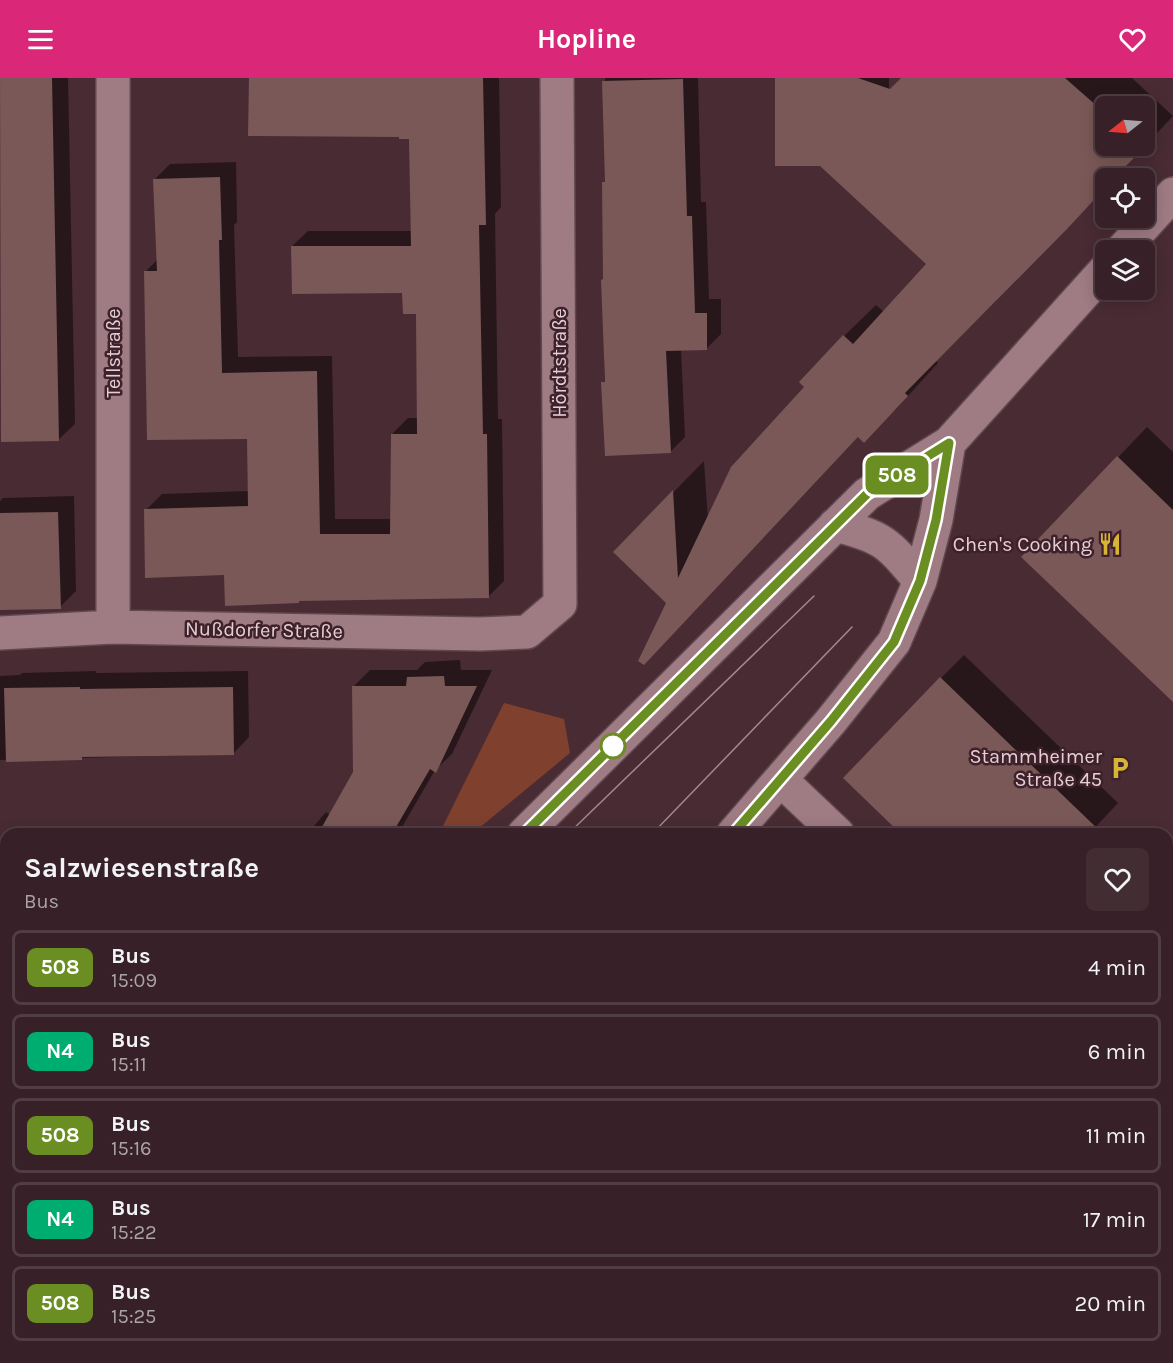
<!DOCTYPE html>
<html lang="en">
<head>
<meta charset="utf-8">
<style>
  :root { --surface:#372027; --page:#422d33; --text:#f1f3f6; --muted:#aaa3a7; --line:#513e44; --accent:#db2777 }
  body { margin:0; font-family:Karla,sans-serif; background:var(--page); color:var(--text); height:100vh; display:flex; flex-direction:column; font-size:22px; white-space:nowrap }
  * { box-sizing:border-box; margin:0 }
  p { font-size:20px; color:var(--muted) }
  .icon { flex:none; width:33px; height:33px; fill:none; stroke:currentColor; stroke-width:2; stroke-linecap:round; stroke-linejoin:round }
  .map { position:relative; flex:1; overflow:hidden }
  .side { position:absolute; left:0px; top:750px; width:1173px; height:536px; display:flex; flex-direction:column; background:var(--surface); border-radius:18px 18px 0 0; box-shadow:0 3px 15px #0003,0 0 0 2px var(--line) }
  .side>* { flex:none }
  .badge { padding:0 12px; border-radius:9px; font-size:21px; line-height:39px }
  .needle { width:39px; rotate:253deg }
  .controls { position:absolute; left:1095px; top:18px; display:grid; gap:12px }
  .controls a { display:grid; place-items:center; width:60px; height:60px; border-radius:9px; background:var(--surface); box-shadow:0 3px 15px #0003,0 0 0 2px var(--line); font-size:30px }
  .map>.badge { position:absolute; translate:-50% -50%; box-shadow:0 0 0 3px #fff }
  .round { display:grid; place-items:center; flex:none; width:63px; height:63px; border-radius:9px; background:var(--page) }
  .overview { display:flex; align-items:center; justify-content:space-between; height:102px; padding:0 24px }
  h1 { font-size:28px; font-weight:700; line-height:45px }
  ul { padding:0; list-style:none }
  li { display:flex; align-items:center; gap:18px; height:75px; margin:0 12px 9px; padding:0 12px; border:3px solid var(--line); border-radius:9px }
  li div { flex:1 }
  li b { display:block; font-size:22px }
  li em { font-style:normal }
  li .badge { min-width:66px; font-weight:700; text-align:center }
  header { display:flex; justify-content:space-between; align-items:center; height:78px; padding:0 24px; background:var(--accent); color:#fff; font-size:27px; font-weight:700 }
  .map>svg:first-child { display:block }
  .grass { fill:#7f412e }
  .shadow { fill:#0007; fill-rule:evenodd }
  .building { fill:#7a5857 }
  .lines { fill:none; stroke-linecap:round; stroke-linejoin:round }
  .service-casing { stroke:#61484f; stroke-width:24 }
  .minor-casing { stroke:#61484f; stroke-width:36 }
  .tertiary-casing { stroke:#61484f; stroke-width:36 }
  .secondary-casing { stroke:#61484f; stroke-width:36 }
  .service { stroke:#9f7b84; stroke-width:21 }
  .minor { stroke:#9f7b84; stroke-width:33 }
  .tertiary { stroke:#9f7b84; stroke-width:33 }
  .secondary { stroke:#a8738b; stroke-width:33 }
  .tram { stroke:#a1898f; stroke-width:1.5 }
  .line-casing { stroke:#fff; stroke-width:14 }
  .line { stroke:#6b8e23; stroke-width:9 }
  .stop-dot { fill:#fff; stroke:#6b8e23; stroke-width:3 }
  .labels { text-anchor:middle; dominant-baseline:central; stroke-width:5; stroke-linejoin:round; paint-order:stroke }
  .street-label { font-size:20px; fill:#e4d0d4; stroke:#3e212a }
  .poi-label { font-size:20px; fill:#e4d0d4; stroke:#3e212a; text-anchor:end }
</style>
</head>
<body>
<header><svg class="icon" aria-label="menu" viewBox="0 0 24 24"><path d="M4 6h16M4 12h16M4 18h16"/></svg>Hopline<svg class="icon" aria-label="heart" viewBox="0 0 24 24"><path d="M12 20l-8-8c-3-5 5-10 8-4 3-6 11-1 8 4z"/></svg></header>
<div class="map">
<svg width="1173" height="1285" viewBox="0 0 1173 1285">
  <rect width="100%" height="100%" fill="#492b34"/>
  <!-- grass -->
  <path class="grass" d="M504,625L564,641L570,675L472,756H443L440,754Z"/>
  <!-- shadow -->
  <path class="shadow" d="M0,0H68L75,346L58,362L3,363Z
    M250,0H499L501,129L495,136L498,341H502L504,503L488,519L301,521L298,524L226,495L146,432L162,416L249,413L248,360L145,194L158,181L154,102L170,86L236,84L237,144L234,147L238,279L332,278L335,441H392V356L408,340H418V234L404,214L292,168L308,153H412L411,60Z
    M605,0H698L701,124H706L709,221H721V256L707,270L681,271L685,359L670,374L606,377L603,202L605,200L604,105L607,101Z
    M777,0H889V15L903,0H1132L1173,38L1115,100H1106V110L995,220L997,222L936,283L938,285L896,331L859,358L644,586L667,525L615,474L704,383L708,442L844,258L876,227L884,234L928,186ZM1106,28H1144V68H1106Z
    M1147,349L1173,374V622L1023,479Z
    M74,418L76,513L60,529L0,531V423L3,420Z
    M964,577L1118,725L1089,756H904L941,600Z
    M460,582L461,592H492L452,676L435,692L398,756H307L326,734L330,737L355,694L353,609L370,592H417L425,584Z
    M96,593V595L248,593L249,659L233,676L0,682V598L20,597L22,595Z
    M1173,884V1014L1167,1003V885Z
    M0,1000L6,1006V1274L0,1280Z
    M384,1280H663L667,1285H388Z
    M811,1280H927L930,1285H815Z
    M1150,1280H1157L1161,1285H1141Z"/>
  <!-- building -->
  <path class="building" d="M0,0H52L59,363L1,364Z
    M249,0H483L486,147H479L483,356H487L489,520L299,523V525L225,528L224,497L145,500L144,431L248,428L247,361L147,362L144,193H157L153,101L220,99L222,162H219L222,295L317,293L320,456H390L391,356H417L416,236H403L402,215L292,216L291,168H411L409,61H399V59L248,58Z
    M775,0H858L890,11L901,0H1065L1106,36V68H1146L1114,100H1106V109L1067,151L905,315L908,318L864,365L858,359L644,587L638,583L666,525L613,474L673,412L678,500L731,389L804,309L799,304L843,257L853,266L926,186L820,88H775Z
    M683,1L687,138H692L695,235H707V272L666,273L671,375L605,378L601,304H605L601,202L603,201L602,104H605L602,3Z
    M1117,378L1173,432V624L1021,479Z
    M58,434L61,531L0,532V435Z
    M444,598L445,608H477L436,695L430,691L392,756H318L353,694L352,608H406L407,599Z
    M940,599L1103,756H901L843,700Z
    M80,609V611L233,609L234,677L82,679V682L6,684L4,610Z"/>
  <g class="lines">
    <!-- service casing -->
    <g class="service-casing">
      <path id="service" d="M768,1280L771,1285"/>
    </g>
    <!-- minor casing -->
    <g class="minor-casing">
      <path id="minor" d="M113,549V0
        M0,555L113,549L480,556L527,554L560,526L557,0
        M781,702L838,756
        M0,932L6,928
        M1167,1222L1173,1234"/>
    </g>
    <!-- tertiary casing -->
    <g class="tertiary-casing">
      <path id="tertiary" d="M1122,172L1173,116
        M835,447C884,459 888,465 920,503
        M524,756L867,416L949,365L1106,191
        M733,756L831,643L894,564L920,503L936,442L949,365"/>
    </g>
    <!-- secondary casing -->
    <g class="secondary-casing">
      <path id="secondary" d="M0,901L6,908
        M245,1280L248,1285
        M343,1280L347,1285
        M61,1285L67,1280"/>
    </g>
    <!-- service -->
    <use href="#service" class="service"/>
    <!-- minor -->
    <use href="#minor" class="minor"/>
    <!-- tertiary -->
    <use href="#tertiary" class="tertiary"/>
    <!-- secondary -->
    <use href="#secondary" class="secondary"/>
    <!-- tram -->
    <path class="tram" d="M568,756L814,518
      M652,756L852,549
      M33,1285L38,1280
      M66,1285L71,1280"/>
  </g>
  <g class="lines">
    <!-- line casing -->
    <g class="line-casing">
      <path id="line" d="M524,756L867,416L949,365L936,442L920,503L894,564L831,643L733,756"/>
    </g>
    <!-- line -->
    <use href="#line" class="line"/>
  </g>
  <!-- icons -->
  <defs>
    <g id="restaurant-bare" transform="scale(1.8)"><path d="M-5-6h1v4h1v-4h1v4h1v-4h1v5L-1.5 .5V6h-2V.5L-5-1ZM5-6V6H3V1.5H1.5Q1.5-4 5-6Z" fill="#d7b434" stroke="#3e212a" stroke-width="2.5" paint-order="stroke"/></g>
    <g id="parking-bare" transform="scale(1.8)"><path d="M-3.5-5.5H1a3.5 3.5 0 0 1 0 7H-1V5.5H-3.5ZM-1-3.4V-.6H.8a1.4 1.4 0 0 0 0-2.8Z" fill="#d7b434" stroke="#3e212a" stroke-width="2.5" paint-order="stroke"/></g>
  </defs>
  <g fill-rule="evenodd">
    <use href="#restaurant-bare" x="1110" y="466"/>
    <use href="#parking-bare" x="1120" y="690"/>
  </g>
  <!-- markers -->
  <circle class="stop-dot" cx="613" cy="668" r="12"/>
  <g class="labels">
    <!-- street labels -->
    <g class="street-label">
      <text transform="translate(113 275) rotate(-90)">Tellstraße</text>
      <text transform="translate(559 285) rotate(-90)">Hördtstraße</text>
      <text transform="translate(264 552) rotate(1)">Nußdorfer Straße</text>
    </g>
    <!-- poi labels -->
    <g class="poi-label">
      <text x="1092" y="466">Chen's Cooking</text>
      <text x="1102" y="678">Stammheimer<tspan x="1102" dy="23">Straße 45</tspan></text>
    </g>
  </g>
</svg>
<div class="controls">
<a><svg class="needle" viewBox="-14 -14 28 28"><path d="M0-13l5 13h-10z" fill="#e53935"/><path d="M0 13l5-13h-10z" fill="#aaa3a7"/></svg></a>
<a><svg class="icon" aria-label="locate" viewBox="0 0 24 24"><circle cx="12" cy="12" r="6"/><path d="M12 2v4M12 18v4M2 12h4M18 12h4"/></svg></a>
<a><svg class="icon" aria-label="layers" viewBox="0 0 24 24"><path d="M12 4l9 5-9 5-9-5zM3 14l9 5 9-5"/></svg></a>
</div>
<b class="badge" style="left:897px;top:397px;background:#6b8e23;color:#fff">508</b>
<section class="side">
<div class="overview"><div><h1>Salzwiesenstraße</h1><p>Bus</p></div><a class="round"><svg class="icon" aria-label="heart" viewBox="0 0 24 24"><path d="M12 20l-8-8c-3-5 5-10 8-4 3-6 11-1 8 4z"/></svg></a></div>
<ul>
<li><span class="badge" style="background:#6b8e23;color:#fff">508</span><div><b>Bus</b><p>15:09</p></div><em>4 min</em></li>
<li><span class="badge" style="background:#00ad70;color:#fff">N4</span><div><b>Bus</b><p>15:11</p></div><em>6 min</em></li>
<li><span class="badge" style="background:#6b8e23;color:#fff">508</span><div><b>Bus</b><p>15:16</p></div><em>11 min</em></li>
<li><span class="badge" style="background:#00ad70;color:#fff">N4</span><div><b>Bus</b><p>15:22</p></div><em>17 min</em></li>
<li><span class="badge" style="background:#6b8e23;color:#fff">508</span><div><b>Bus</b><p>15:25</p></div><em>20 min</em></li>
</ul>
</section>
</div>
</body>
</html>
